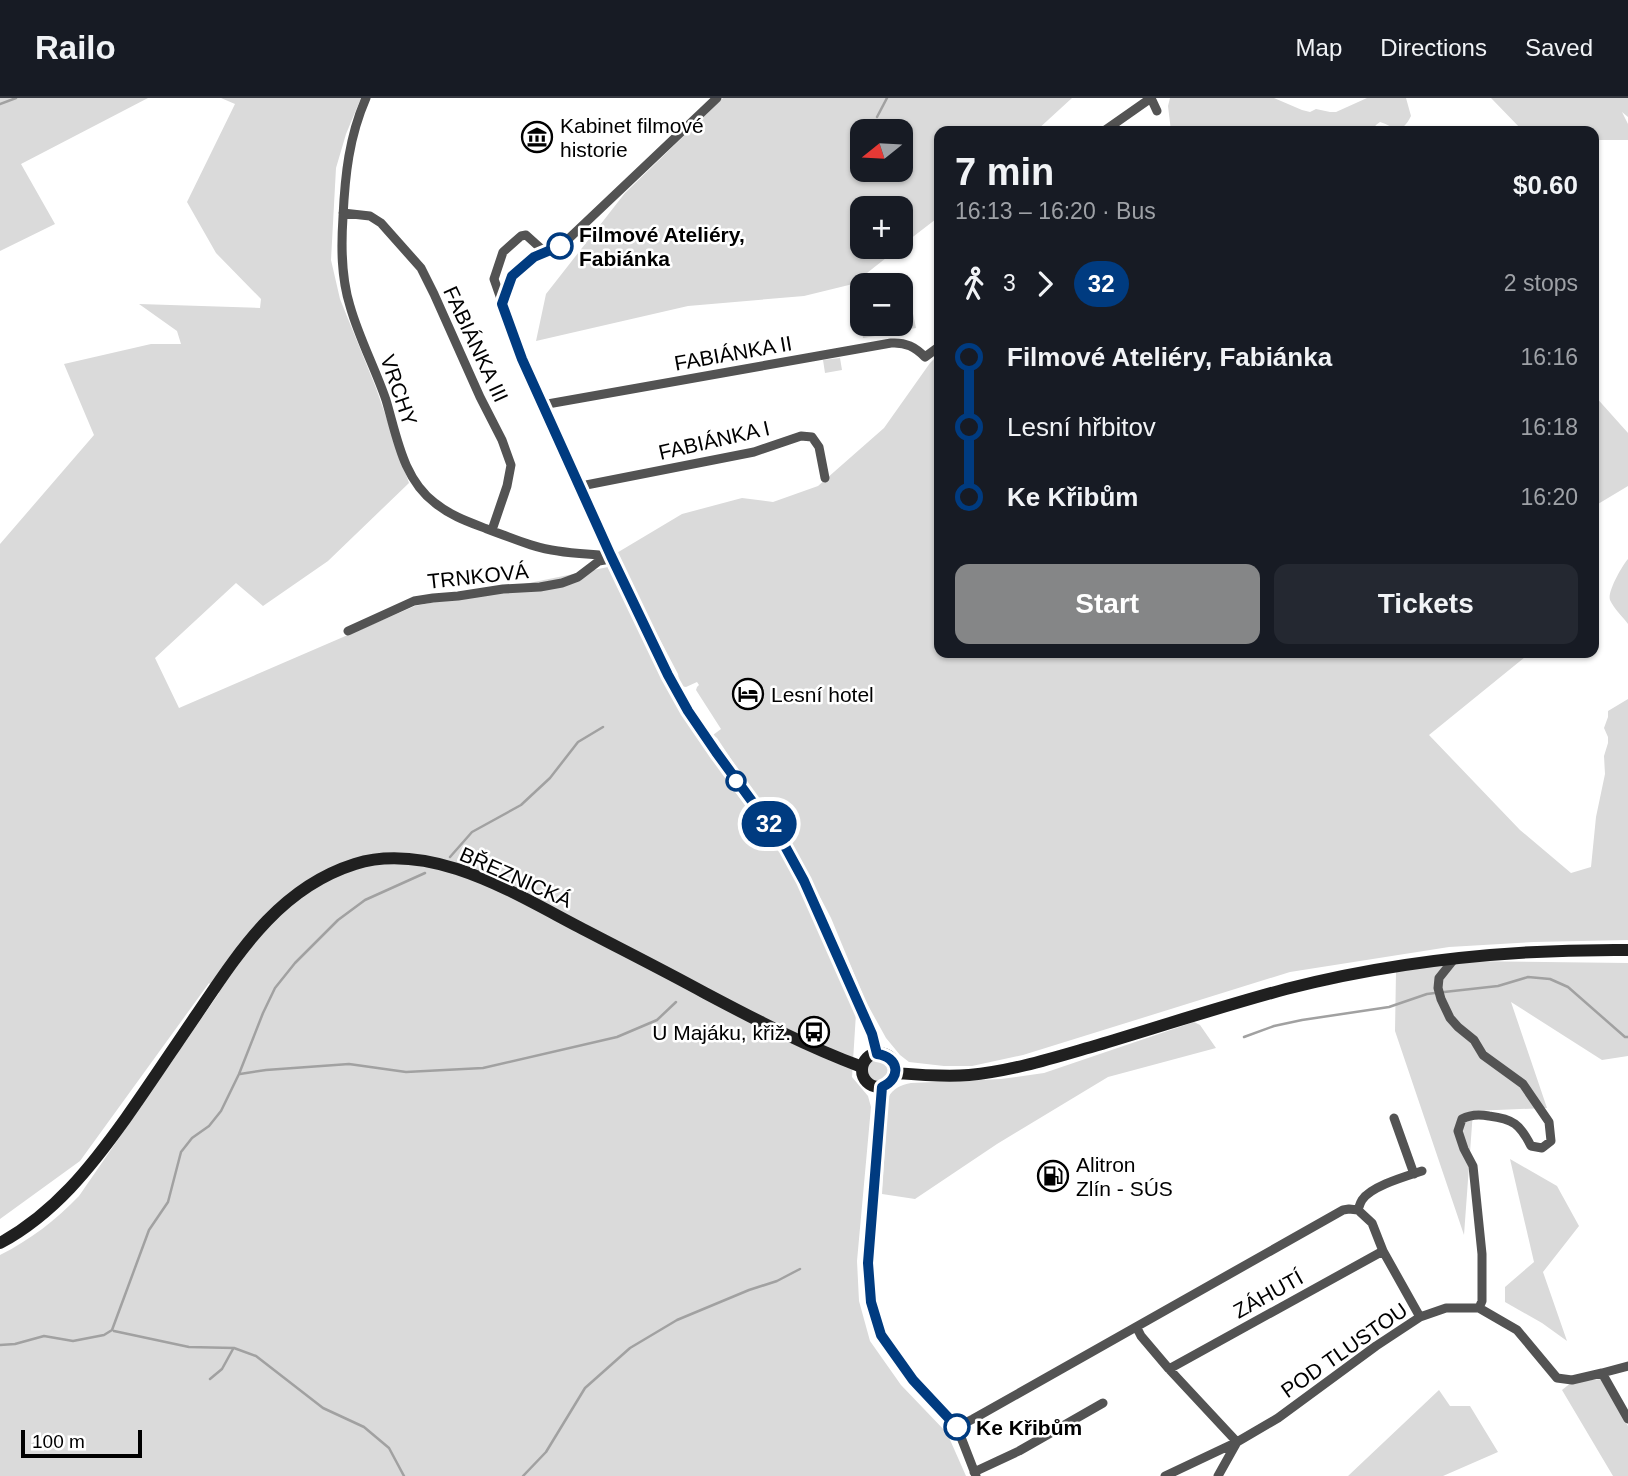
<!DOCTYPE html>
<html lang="en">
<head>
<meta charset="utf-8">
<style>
  :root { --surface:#171b24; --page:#242831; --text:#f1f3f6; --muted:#9ea1a6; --line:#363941; --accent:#858687 }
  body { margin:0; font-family:Helvetica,sans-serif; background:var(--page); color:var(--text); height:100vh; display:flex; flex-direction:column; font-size:26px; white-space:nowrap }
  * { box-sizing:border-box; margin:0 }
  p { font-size:23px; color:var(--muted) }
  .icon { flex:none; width:38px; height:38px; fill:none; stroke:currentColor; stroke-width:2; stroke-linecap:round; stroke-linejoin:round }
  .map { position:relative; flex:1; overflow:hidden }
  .sheet { position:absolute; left:934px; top:28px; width:665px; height:532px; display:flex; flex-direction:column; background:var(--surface); border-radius:14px; box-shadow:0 2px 5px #0004 }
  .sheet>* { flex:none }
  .badge { padding:0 14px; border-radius:23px; font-size:24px; line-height:46px }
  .needle { width:46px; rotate:252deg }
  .controls { position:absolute; left:850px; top:21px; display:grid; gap:14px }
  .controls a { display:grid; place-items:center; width:63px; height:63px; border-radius:14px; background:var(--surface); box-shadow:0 2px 5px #0004; font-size:35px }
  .scale { position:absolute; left:21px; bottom:18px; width:121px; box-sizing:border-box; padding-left:7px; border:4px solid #000; border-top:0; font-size:19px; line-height:24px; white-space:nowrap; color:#000; -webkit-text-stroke:5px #fff; paint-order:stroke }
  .map>.badge { position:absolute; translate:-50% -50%; box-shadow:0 0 0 4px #fff }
  .legs { display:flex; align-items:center; gap:10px; height:77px; padding:0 21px; font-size:23px }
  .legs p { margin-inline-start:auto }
  .head { display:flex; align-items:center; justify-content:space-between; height:119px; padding:0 21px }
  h1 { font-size:38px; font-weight:600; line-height:52px }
  .action { display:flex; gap:14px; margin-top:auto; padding:14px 21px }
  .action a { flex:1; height:80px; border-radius:14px; background:var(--accent); color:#fff; font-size:28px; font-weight:600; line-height:80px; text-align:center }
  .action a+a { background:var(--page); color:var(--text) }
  ul { padding:0 21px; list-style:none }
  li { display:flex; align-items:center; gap:24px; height:70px; font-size:26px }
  li i { display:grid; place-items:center; width:10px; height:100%; margin:0 9px; background:currentColor }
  li i::after { content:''; width:18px; height:18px; margin:-9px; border:5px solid; border-radius:50%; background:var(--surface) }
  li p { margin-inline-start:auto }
  li:first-child i { background:linear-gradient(#0000 50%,currentColor 0) }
  li:last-child i { background:linear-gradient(currentColor 50%,#0000 0) }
  header { display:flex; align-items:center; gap:42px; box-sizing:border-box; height:98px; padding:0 35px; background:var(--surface); border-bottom:2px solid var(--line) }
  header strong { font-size:33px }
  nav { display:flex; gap:38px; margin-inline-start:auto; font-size:24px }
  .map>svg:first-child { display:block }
  .green { fill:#dadada; fill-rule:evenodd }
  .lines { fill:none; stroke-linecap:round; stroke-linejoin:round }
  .stream { stroke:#a1a1a1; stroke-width:2.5 }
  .street { stroke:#535353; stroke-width:9 }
  .secondary { stroke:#202020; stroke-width:12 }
  .line-1-casing { stroke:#fff; stroke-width:16 }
  .line-1 { stroke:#003b80; stroke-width:10 }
  .stop-1-dot { fill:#fff; stroke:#003b80; stroke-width:3.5 }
  .labels { text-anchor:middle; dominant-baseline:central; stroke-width:5; stroke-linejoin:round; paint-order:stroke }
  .poi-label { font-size:21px; fill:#000; stroke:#fff; text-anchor:start }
  .stop-label { font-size:21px; font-weight:bold; fill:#000; stroke:#fff; text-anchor:start }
  .street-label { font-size:21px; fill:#000; stroke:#fff }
</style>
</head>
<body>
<header>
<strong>Railo</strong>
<nav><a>Map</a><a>Directions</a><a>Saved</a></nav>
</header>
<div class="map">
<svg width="1628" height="1378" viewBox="0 0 1628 1378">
  <rect width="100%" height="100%" fill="#fff"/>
  <!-- green -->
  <path class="green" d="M0,0H148L21,66L55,126L0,153Z
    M221,0H361L346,36L336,70L331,162L340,201L376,290L409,385L328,463L263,508L236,485L155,560L179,610L415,508L608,469L648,552L694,631L736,695L780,751L804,792L856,915L852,979L868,998L871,1009L857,1163L859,1203L870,1243L901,1287L947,1335L966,1378H0V1157C30,1142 56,1122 79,1098L219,895L209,885L80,1063L0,1121V446L94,337L64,266L151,246H181L177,233L139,206L260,210L261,201L216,155L187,104L235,6Z
    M723,0H1072L1036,33H940V118L901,148V110H863V149H900L853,186L804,198L688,208L536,243L546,196L625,95ZM863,33H901V72H863Z
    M1170,0H1274L1302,12L1310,14L1316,11L1330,14H1336L1367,0H1406L1411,18C1401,38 1395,29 1380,24L1376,27L1372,33H1171L1168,8Z
    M1491,0H1628V19L1622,14L1628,26V42H1594V33H1523Z
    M912,211L916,230L876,237L874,226H901V213Z
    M863,219V226H873L875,238L863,240L859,219Z
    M940,255V555H1530L1429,637L1520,732L1571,775L1591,769L1596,719L1605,676L1604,658L1608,645V639L1604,630L1608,619V613L1628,601V842L1534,844L1449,849L1290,874L1023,957L972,968H944L909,964L900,957L886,940L865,902L831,820L790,742L755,697L717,640L713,637L721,631L696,592L697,589L699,587L697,584L686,589L680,588L678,576L615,456L682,416L742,400L773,404L818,388L884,330L930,265Z
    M840,260L842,272L825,275L823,262Z
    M1594,297L1628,335V388L1598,406L1597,446L1594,454Z
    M1628,461V526C1623,519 1614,511 1610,502C1607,494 1622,468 1628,461Z
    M1464,863L1628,865V958L1602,962L1511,904L1547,1010L1473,1013L1464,1137L1395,933L1396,874Z
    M1194,924L1200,927L1216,950L1108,979L997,1046L915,1101L882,1096L888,1000C893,990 901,987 911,985L1001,981L1044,975Z
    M868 972a11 11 0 1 1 22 0a11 11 0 1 1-22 0Z
    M1510,1061L1557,1088L1579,1128L1543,1174L1567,1243L1542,1225L1505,1204V1189L1534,1164Z
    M1602,1281L1628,1328V1378H1613L1562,1292L1572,1284Z
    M1439,1292L1450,1308H1470L1498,1354L1443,1378H1348Z"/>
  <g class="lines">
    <!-- stream -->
    <path class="stream" d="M0,6L16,0
      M877,19L887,0
      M450,759L472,734L521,707L550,680L578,644L603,629
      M1444,894L1498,888L1528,879L1550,881L1568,889L1625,939H1628
      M1244,939L1274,928L1302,922L1389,909L1427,896L1435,895
      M240,976L266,972L349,966L406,974L483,970L617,939L657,922L676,904
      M114,1233L189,1249L234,1250L256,1258L323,1310L364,1329L389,1350L404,1378
      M0,1247L15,1246L44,1238L73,1243L104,1237L112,1232L149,1132L168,1104L181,1054L192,1040L209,1028L221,1013L239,976L263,915L275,890L295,865L338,822L365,802L425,775
      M210,1281L222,1271L233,1251
      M523,1378L546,1354L585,1290L630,1250L677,1222L749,1192L777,1183L800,1171"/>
    <!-- street -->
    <path class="street" d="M366,0C349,39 345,77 343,119C341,149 341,179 350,208C359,240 375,270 386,302C397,339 403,381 435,405C451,418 469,424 487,431C510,439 533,450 558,453C575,456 593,456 611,458
      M1151,0L1157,13
      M1104,33L1151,0
      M343,115L370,118L381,125L421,170L434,196L480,299L502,342L511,367L507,388L492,432
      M546,155L526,137L521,138L503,154L494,181L522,261L611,458L668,577L688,613L716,654L786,750L804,783L872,936L877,955
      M502,206L512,178L534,159L562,147L717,0
      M542,307L891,245C906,244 915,249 925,259L940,248
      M581,388L754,354L801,338L812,339L819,349L825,380
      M348,533L414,503L433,500L458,498L503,491L540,489L562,485L578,479L599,463L610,461
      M1455,860L1439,880L1438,890L1441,901L1450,920L1458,929L1474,942L1483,957L1523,986L1549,1024L1551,1043L1542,1050L1531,1048C1520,1026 1513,1021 1489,1018C1479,1016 1471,1016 1462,1021L1458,1033L1464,1051L1473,1068L1482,1156V1203L1479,1210
      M882,989L868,1165L871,1204L882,1237L913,1282L957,1329L976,1378
      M1394,1020L1414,1076
      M1358,1112C1359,1109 1360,1105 1362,1102C1371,1088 1407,1078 1422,1073
      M1137,1230L1141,1238L1169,1271L1237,1344L1165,1378
      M1169,1271L1383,1153
      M1602,1275L1628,1268
      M957,1329L973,1321L1343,1112L1349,1111L1358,1112L1372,1125L1383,1153L1420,1219
      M974,1374L1019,1353L1103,1305
      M1218,1378L1237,1344L1278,1320L1376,1248L1420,1219L1446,1210H1479L1517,1232L1557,1280L1572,1282L1602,1275L1628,1321"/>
    <!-- secondary -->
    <path class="secondary" d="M862 972a17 17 0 1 1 34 0a17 17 0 1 1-34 0Z
      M895,975C920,977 944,979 969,977C1013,973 1056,959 1098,947C1161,928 1223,908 1286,891C1399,862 1512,851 1628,852
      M0,1145C54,1116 91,1069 126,1020C150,986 173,951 197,916C239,854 279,790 355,766C387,756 425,761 457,771C500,785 539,808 579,829C621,851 663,872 705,895C756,922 808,949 862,969"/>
  </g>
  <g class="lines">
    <!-- line-1 casing -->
    <g class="line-1-casing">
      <path id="line-1" d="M560,148L534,159L512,178L502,206L522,261L611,458L668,577L688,613L716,654L786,750L804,783L872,936L877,956C899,959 902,980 882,989L868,1165L871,1204L881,1237L913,1282L957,1329"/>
    </g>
    <!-- line-1 -->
    <use href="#line-1" class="line-1"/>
  </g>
  <!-- icons -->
  <defs>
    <g id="museum-ring" transform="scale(1.575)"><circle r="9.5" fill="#fff" stroke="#000" stroke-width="1.5"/><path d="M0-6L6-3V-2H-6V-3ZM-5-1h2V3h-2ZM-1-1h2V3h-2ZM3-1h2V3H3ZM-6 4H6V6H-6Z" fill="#000"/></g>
    <g id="hotel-ring" transform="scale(1.575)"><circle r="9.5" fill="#fff" stroke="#000" stroke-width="1.5"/><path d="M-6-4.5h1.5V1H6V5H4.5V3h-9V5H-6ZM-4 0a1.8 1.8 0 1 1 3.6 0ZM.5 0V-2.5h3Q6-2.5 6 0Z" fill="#000"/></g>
    <g id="bus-ring" transform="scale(1.575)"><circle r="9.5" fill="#fff" stroke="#000" stroke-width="1.5"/><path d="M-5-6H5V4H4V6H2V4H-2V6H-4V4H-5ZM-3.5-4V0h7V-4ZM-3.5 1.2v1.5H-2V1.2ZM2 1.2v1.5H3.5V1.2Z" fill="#000"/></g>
    <g id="fuel-ring" transform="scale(1.575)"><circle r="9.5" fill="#fff" stroke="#000" stroke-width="1.5"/><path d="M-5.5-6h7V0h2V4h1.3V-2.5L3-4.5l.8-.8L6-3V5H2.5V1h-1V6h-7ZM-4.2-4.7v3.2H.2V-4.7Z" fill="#000"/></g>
  </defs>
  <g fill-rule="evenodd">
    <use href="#museum-ring" x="537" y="39"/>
    <use href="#hotel-ring" x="748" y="596"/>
    <use href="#bus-ring" x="814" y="934"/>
    <use href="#fuel-ring" x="1053" y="1078"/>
  </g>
  <!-- markers -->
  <g class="stop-1-dot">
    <circle cx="560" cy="148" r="12"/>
    <circle cx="736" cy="683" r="9"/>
    <circle cx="957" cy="1329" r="12"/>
  </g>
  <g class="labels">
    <!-- poi labels -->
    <g class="poi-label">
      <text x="560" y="27">Kabinet filmové<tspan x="560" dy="24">historie</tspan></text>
      <text x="771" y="596">Lesní hotel</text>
      <text x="791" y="934" text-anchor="end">U Majáku, křiž.</text>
      <text x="1076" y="1066">Alitron<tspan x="1076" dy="24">Zlín - SÚS</tspan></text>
    </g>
    <!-- stop labels -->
    <g class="stop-label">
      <text x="579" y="136">Filmové Ateliéry,<tspan x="579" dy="24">Fabiánka</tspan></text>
      <text x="976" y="1329">Ke Křibům</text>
    </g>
    <!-- street labels -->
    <g class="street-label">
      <text transform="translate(476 246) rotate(65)">FABIÁNKA III</text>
      <text transform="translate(733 255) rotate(-10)">FABIÁNKA II</text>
      <text transform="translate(399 292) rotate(71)">VRCHY</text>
      <text transform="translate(714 342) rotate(-13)">FABIÁNKA I</text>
      <text transform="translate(478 478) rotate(-6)">TRNKOVÁ</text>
      <text transform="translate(516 779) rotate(24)">BŘEZNICKÁ</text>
      <text transform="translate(1268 1196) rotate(-29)">ZÁHUTÍ</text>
      <text transform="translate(1344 1252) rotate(-35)">POD TLUSTOU</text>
    </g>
  </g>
</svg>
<div class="controls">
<a><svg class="needle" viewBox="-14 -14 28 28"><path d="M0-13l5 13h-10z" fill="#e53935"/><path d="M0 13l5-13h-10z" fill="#9ea1a6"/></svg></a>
<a>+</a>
<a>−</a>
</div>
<div class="scale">100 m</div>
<b class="badge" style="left:769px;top:726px;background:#003b80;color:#fff">32</b>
<section class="sheet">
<div class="head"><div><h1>7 min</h1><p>16:13 – 16:20 · Bus</p></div><b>$0.60</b></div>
<div class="legs"><svg class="icon" aria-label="walk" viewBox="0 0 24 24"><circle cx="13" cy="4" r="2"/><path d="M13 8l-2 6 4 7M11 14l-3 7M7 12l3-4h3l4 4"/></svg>3<svg class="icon" aria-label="forward" viewBox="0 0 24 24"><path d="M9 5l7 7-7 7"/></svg><b class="badge" style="background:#003b80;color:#fff">32</b><p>2 stops</p></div>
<ul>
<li><i style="color:#003b80"></i><b>Filmové Ateliéry, Fabiánka</b><p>16:16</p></li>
<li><i style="color:#003b80"></i><span>Lesní hřbitov</span><p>16:18</p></li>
<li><i style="color:#003b80"></i><b>Ke Křibům</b><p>16:20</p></li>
</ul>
<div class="action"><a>Start</a><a>Tickets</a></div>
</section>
</div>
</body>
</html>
